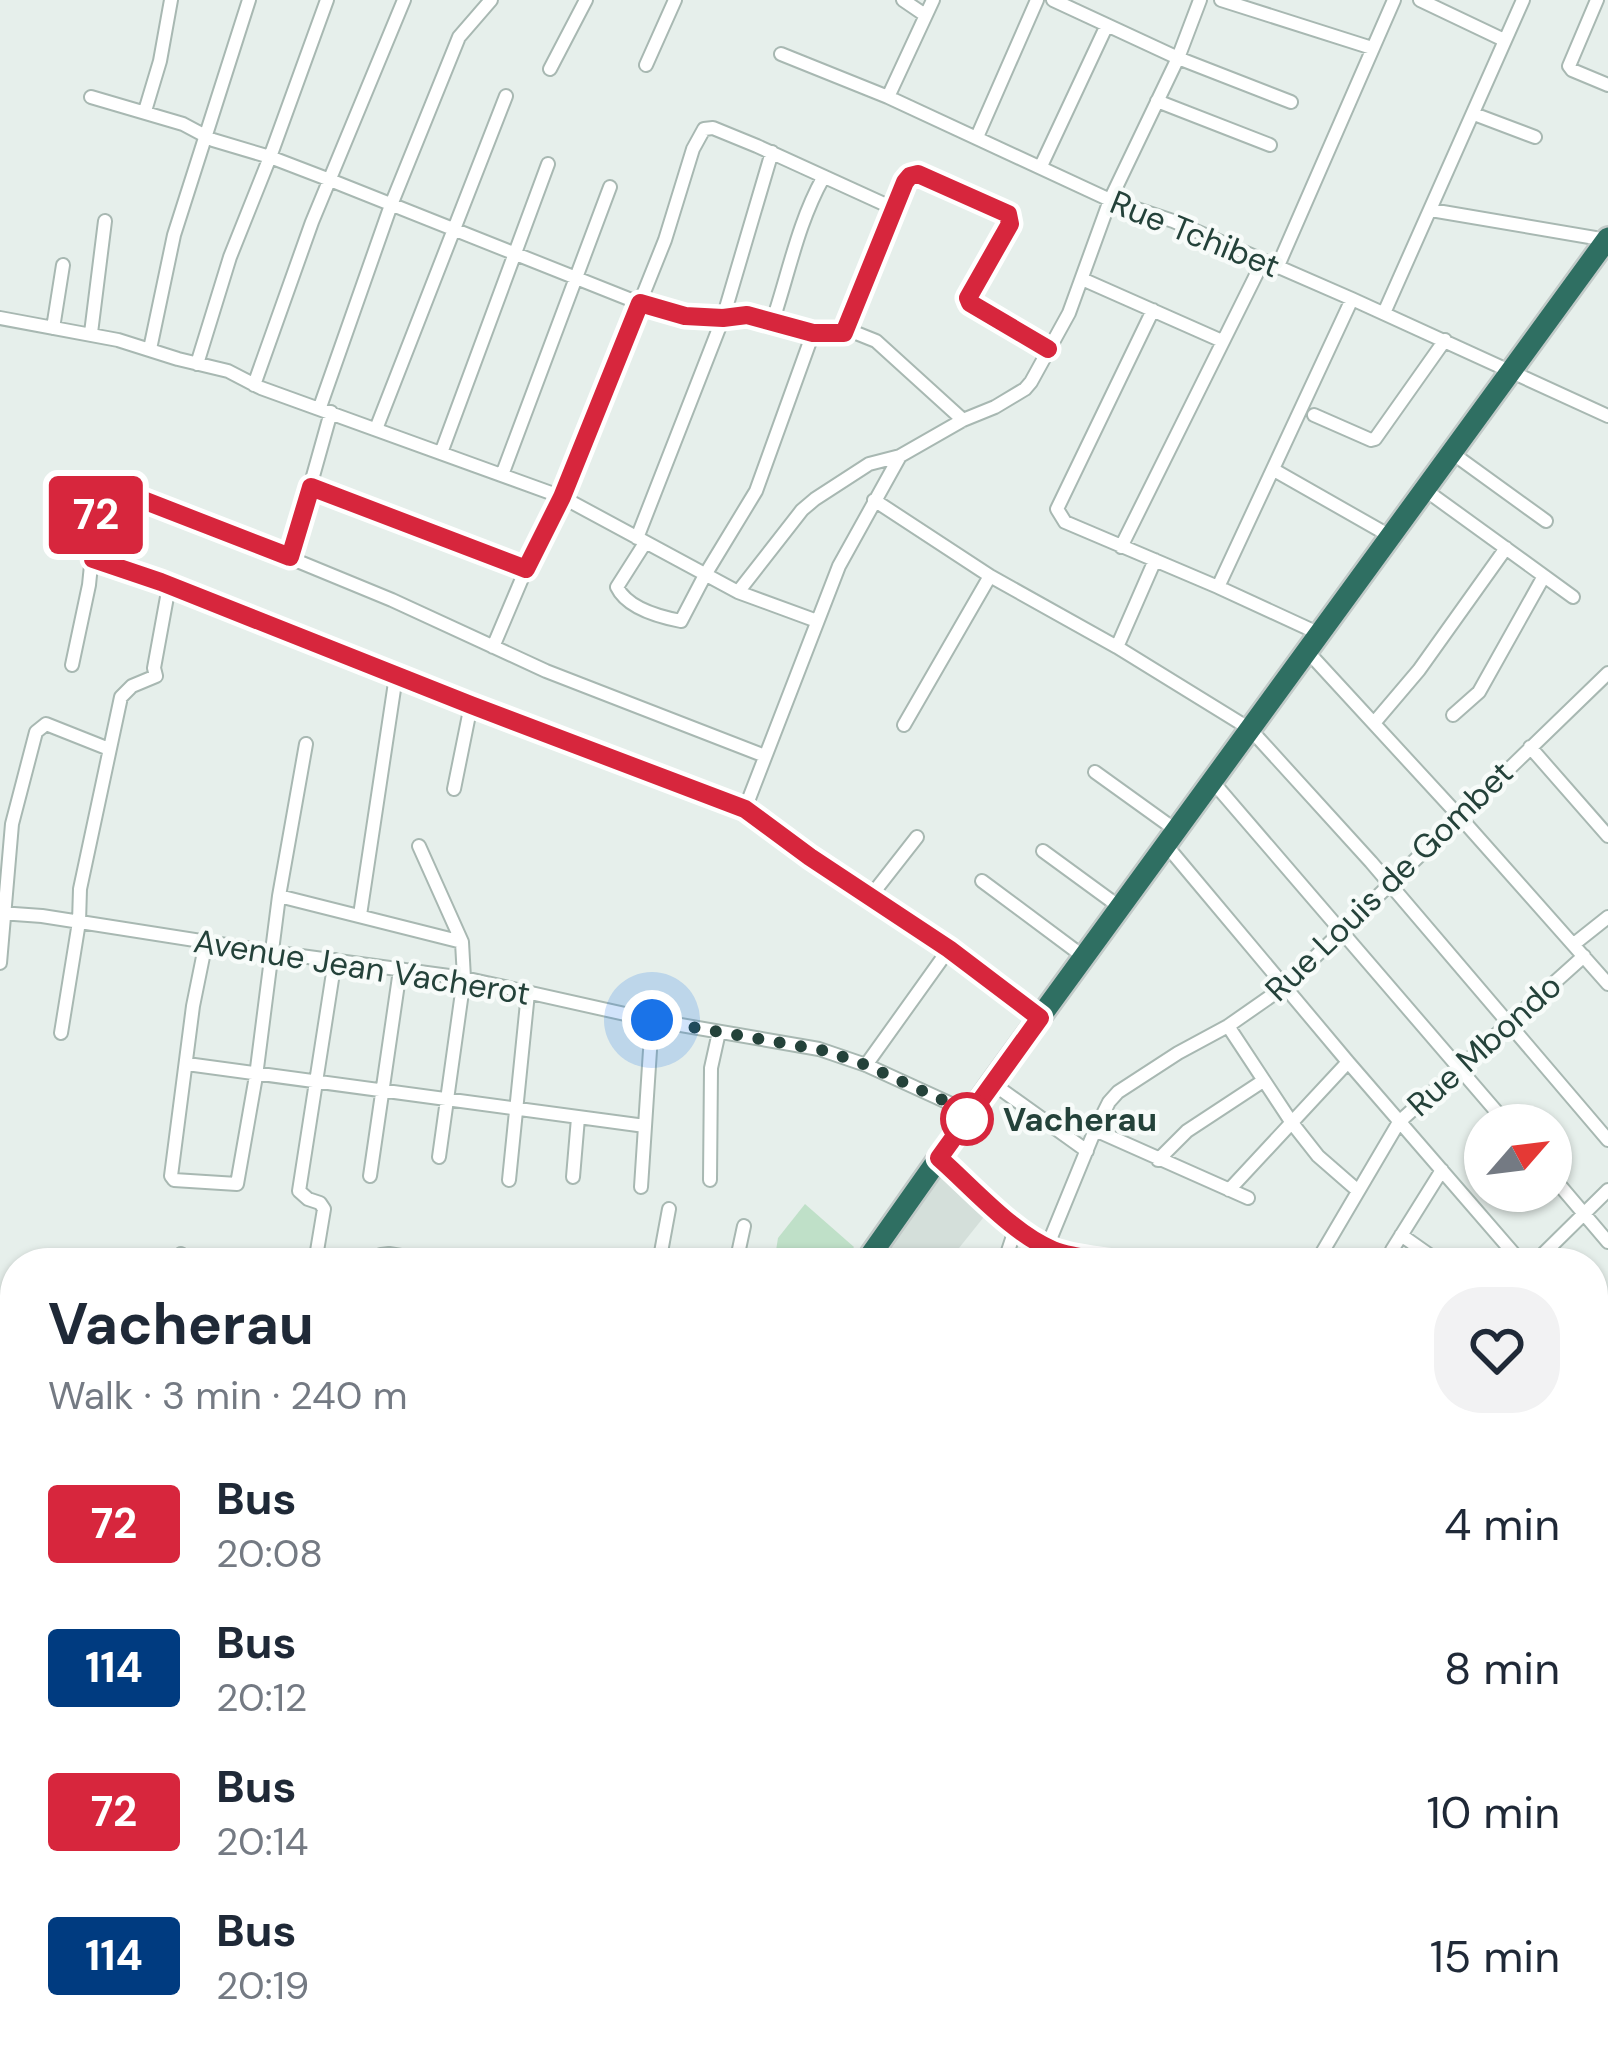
<!DOCTYPE html>
<html lang="en">
<head>
<meta charset="utf-8">
<style>
  :root { --surface:#fff; --page:#f2f2f3; --text:#1f2937; --muted:#747a83 }
  body { margin:0; font-family:"DM Sans",sans-serif; background:var(--page); color:var(--text); height:100vh; display:flex; flex-direction:column; font-size:45px; white-space:nowrap }
  * { box-sizing:border-box; margin:0 }
  p { font-size:39px; color:var(--muted) }
  .icon { flex:none; width:66px; height:66px; fill:none; stroke:currentColor; stroke-width:2; stroke-linecap:round; stroke-linejoin:round }
  .map { position:relative; flex:1; overflow:hidden }
  .sheet { position:absolute; left:0px; top:1248px; width:1608px; height:804px; display:flex; flex-direction:column; background:var(--surface); border-radius:48px 48px 0 0; box-shadow:0 3px 9px #0004 }
  .sheet>* { flex:none }
  .badge { padding:0 24px; border-radius:9px; font-size:42px; line-height:78px }
  .needle { width:78px; rotate:62deg }
  .buttons { position:absolute; left:1464px; top:1104px; display:grid; gap:24px }
  .buttons a { display:grid; place-items:center; width:108px; height:108px; border-radius:50%; background:var(--surface); box-shadow:0 3px 9px #0004; font-size:60px }
  .you { position:absolute; width:60px; height:60px; margin:-30px; border:9px solid #fff; border-radius:50%; background:#1a73e8; box-shadow:0 0 0 18px #1a73e833 }
  .map>.badge { position:absolute; translate:-50% -50%; box-shadow:0 0 0 6px #fff }
  .round { display:grid; place-items:center; flex:none; width:126px; height:126px; border-radius:48px; background:var(--page) }
  .head { display:flex; align-items:center; justify-content:space-between; height:204px; padding:0 48px }
  h1 { font-size:57px; font-weight:700; line-height:90px }
  ul { padding:0; list-style:none }
  li { display:flex; align-items:center; gap:36px; height:144px; padding:0 48px }
  li div { flex:1 }
  li b { display:block; font-size:45px }
  li em { font-style:normal }
  li .badge { min-width:132px; font-weight:700; text-align:center }
  .map>svg:first-child { display:block }
  .built { fill:#d4dfda }
  .green { fill:#bfe0c8 }
  .lines { fill:none; stroke-linecap:round; stroke-linejoin:round }
  .street-casing { stroke:#a8b8b2; stroke-width:16 }
  .highway-casing { stroke:#c2cac8; stroke-width:26 }
  .street { stroke:#fff; stroke-width:12 }
  .highway { stroke:#2f6f62; stroke-width:21 }
  .line-casing { stroke:#fff; stroke-width:27 }
  .line { stroke:#d7263d; stroke-width:18 }
  .walk { stroke:#24423a; stroke-width:12; stroke-dasharray:0 21.6 }
  .stop-dot { fill:#fff; stroke:#d7263d; stroke-width:6 }
  .labels { text-anchor:middle; dominant-baseline:central; stroke-width:9; stroke-linejoin:round; paint-order:stroke }
  .street-label { font-size:33px; fill:#24423a; stroke:#f7fbf9 }
  .stop-label { font-size:33px; font-weight:bold; fill:#24423a; stroke:#f7fbf9; text-anchor:start }
</style>
</head>
<body>
<div class="map">
<svg width="1608" height="2052" viewBox="0 0 1608 2052">
  <rect width="100%" height="100%" fill="#e6efeb"/>
  <!-- built -->
  <path class="built" d="M944,1171L991,1208L947,1263H917L885,1244Z"/>
  <!-- green -->
  <path class="green" d="M805,1204L854,1247L842,1263H774L778,1238Z"/>
  <g class="lines">
    <!-- street casing -->
    <g class="street-casing">
      <path id="street" d="M903,0L925,15
        M1053,0L1178,58L1291,102
        M1221,0L1372,48
        M1420,0L1504,40
        M1597,0L1569,66L1572,70L1608,85
        M781,54L888,97L1110,200L1173,221L1352,299L1608,416
        M646,65L675,0
        M550,69L586,0
        M91,97L183,124L213,140L270,157L330,180L639,303L685,316L723,318L747,315L813,333H856L876,341L963,420
        M888,97L933,0
        M1157,101L1270,145
        M145,111L160,61L171,0
        M1474,114L1535,137
        M977,137L1037,0
        M1041,166L1107,25
        M1431,210L1607,240
        M1277,268L1394,0
        M1082,279L1222,341
        M1153,310L1057,509L1065,522L1218,587L1320,634
        M1384,313L1523,0
        M0,318L118,340L178,359L228,371L261,388L562,497L738,592L817,621
        M773,320C789,272 798,223 823,178
        M53,328L63,265
        M91,333L105,221
        M844,333L905,181L911,176L918,174L1008,213L1010,224L968,298L970,303L1049,349
        M150,349L174,235L249,0
        M197,364L230,257L270,157L327,0
        M254,385L312,222L404,0
        M320,407L391,205L459,37L491,0
        M1314,415L1371,440L1375,439L1445,340
        M376,429L506,96
        M441,453L548,164
        M1452,453L1546,521
        M1274,470L1390,536
        M502,475L610,187
        M311,487L526,569
        M1424,489L1573,597
        M874,500L990,576L1117,647L1250,729L1371,862L1608,1140
        M637,538L723,318L772,152
        M645,543L617,587C627,608 660,617 681,621L705,575L756,491L813,333
        M1121,547L1263,261
        M93,558L162,582L471,705L658,774L745,809L810,857L949,949L1040,1018
        M290,558L331,412
        M1218,587L1352,299
        M738,592L802,510L815,499L869,464L900,456L963,420L995,407L1025,389L1031,382L1069,313L1110,200L1178,58L1200,0
        M493,647L526,569L562,497L665,240L693,149L704,129L713,128L757,146L895,209
        M1117,647L1155,560
        M1308,652L1459,816L1608,984
        M72,665L89,585L97,506L107,494L114,492L143,500L290,558L392,600L546,671L765,756
        M1453,715L1479,692L1544,576
        M1374,723L1419,670L1506,548
        M904,725L990,576
        M1530,747L1608,836
        M1095,772L1177,831
        M1213,782L1508,1125
        M454,789L471,705
        M745,809L839,566L900,456
        M1166,845L1348,1062L1522,1263
        M419,846L462,942L464,978L439,1157
        M1043,851L1121,908
        M982,881L1084,957
        M279,896L462,942
        M870,897L917,837
        M0,913L42,916L271,952L464,978L652,1020L819,1049L866,1065L971,1113
        M360,915L396,676
        M206,942L193,1006L171,1176L174,1180L237,1184L256,1076L279,896L306,744
        M1574,944L1608,917
        M0,963L12,824L36,732L46,724L109,749
        M1228,1026L1292,1123L1318,1156L1357,1190
        M61,1033L79,922L80,889L121,697L132,686L156,676L154,668L169,586
        M187,1064L645,1126
        M866,1065L949,949
        M992,1083L1087,1151
        M1095,1130L1248,1198
        M939,1158C972,1187 1013,1234 1053,1250C1073,1258 1099,1259 1120,1263
        M1158,1160L1187,1131L1263,1081
        M1551,1175L1608,1242
        M370,1176L400,970
        M573,1177L578,1118
        M509,1180L528,993
        M710,1180L711,1068L719,1032
        M641,1187L652,1020
        M1229,1190L1348,1062
        M1401,1235L1435,1259
        M876,1247L901,1263
        M1047,1247L1095,1130L1109,1102L1118,1092L1178,1053L1228,1026L1284,987L1608,673
        M1392,1250L1442,1170
        M179,1263L181,1254
        M315,1263L324,1209L320,1203L308,1199L299,1191L335,960
        M377,1263L381,1255L389,1254L442,1263
        M659,1263L669,1209
        M736,1263L744,1226
        M1004,1263L1016,1227
        M1316,1263L1399,1122L1584,956
        M1534,1263L1608,1190
        M0,1326L15,1328
        M1593,1350L1600,1367L1593,1393
        M1595,1658L1608,1611
        M1593,1730L1601,1725L1608,1726
        M0,1763L15,1766
        M0,1861L15,1863
        M1593,1867L1608,1854
        M0,2009L15,2012
        M154,2037L200,2045
        M332,2037L334,2052
        M909,2037L974,2052
        M1387,2037L1400,2052
        M552,2039L553,2037
        M64,2052L66,2037
        M131,2052L133,2037
        M264,2052L266,2037
        M397,2052L400,2037
        M663,2052L668,2037
        M784,2052L787,2037
        M1036,2052L1039,2037
        M1163,2052L1167,2037
        M1257,2052L1274,2037
        M1383,2052L1400,2037"/>
    </g>
    <!-- highway casing -->
    <g class="highway-casing">
      <path id="highway" d="M865,1263L992,1083L1608,238
        M474,2052L479,2037"/>
    </g>
    <!-- street -->
    <use href="#street" class="street"/>
    <!-- highway -->
    <use href="#highway" class="highway"/>
  </g>
  <g class="lines">
    <!-- line casing -->
    <g class="line-casing">
      <path id="line" d="M1048,349L970,303L968,298L1010,224L1008,214L918,174L910,176L905,182L844,333H813L747,315L723,318L685,316L640,303L562,497L526,569L311,487L290,557L143,500L114,492L106,494L98,506L93,537V559L161,582L471,705L745,809L810,857L949,949L1040,1018L939,1158C972,1187 1013,1234 1053,1250C1073,1258 1099,1259 1120,1263"/>
    </g>
    <!-- line -->
    <use href="#line" class="line"/>
    <!-- walk -->
    <path class="walk" d="M652,1020L827,1051L866,1065L971,1113L967,1119"/>
  </g>
  <!-- markers -->
  <circle class="stop-dot" cx="967" cy="1119" r="24"/>
  <g class="labels">
    <!-- street labels -->
    <g class="street-label">
      <text transform="translate(1195 234) rotate(22)">Rue Tchibet</text>
      <text transform="translate(1389 881) rotate(-44)">Rue Louis de Gombet</text>
      <text transform="translate(362 967) rotate(9)">Avenue Jean Vacherot</text>
      <text transform="translate(1484 1045) rotate(-42)">Rue Mbondo</text>
    </g>
    <!-- stop labels -->
    <g class="stop-label">
      <text x="1003" y="1119">Vacherau</text>
    </g>
  </g>
</svg>
<div class="buttons">
<a><svg class="needle" viewBox="-14 -14 28 28"><path d="M0-13l5 13h-10z" fill="#e53935"/><path d="M0 13l5-13h-10z" fill="#747a83"/></svg></a>
</div>
<div class="you" style="left:652px;top:1020px"></div>
<b class="badge" style="left:96px;top:515px;background:#d7263d;color:#fff">72</b>
<section class="sheet">
<div class="head"><div><h1>Vacherau</h1><p>Walk · 3 min · 240 m</p></div><a class="round"><svg class="icon" aria-label="heart" viewBox="0 0 24 24"><path d="M12 20l-8-8c-3-5 5-10 8-4 3-6 11-1 8 4z"/></svg></a></div>
<ul>
<li><span class="badge" style="background:#d7263d;color:#fff">72</span><div><b>Bus</b><p>20:08</p></div><em>4 min</em></li>
<li><span class="badge" style="background:#003b80;color:#fff">114</span><div><b>Bus</b><p>20:12</p></div><em>8 min</em></li>
<li><span class="badge" style="background:#d7263d;color:#fff">72</span><div><b>Bus</b><p>20:14</p></div><em>10 min</em></li>
<li><span class="badge" style="background:#003b80;color:#fff">114</span><div><b>Bus</b><p>20:19</p></div><em>15 min</em></li>
</ul>
</section>
</div>
</body>
</html>
